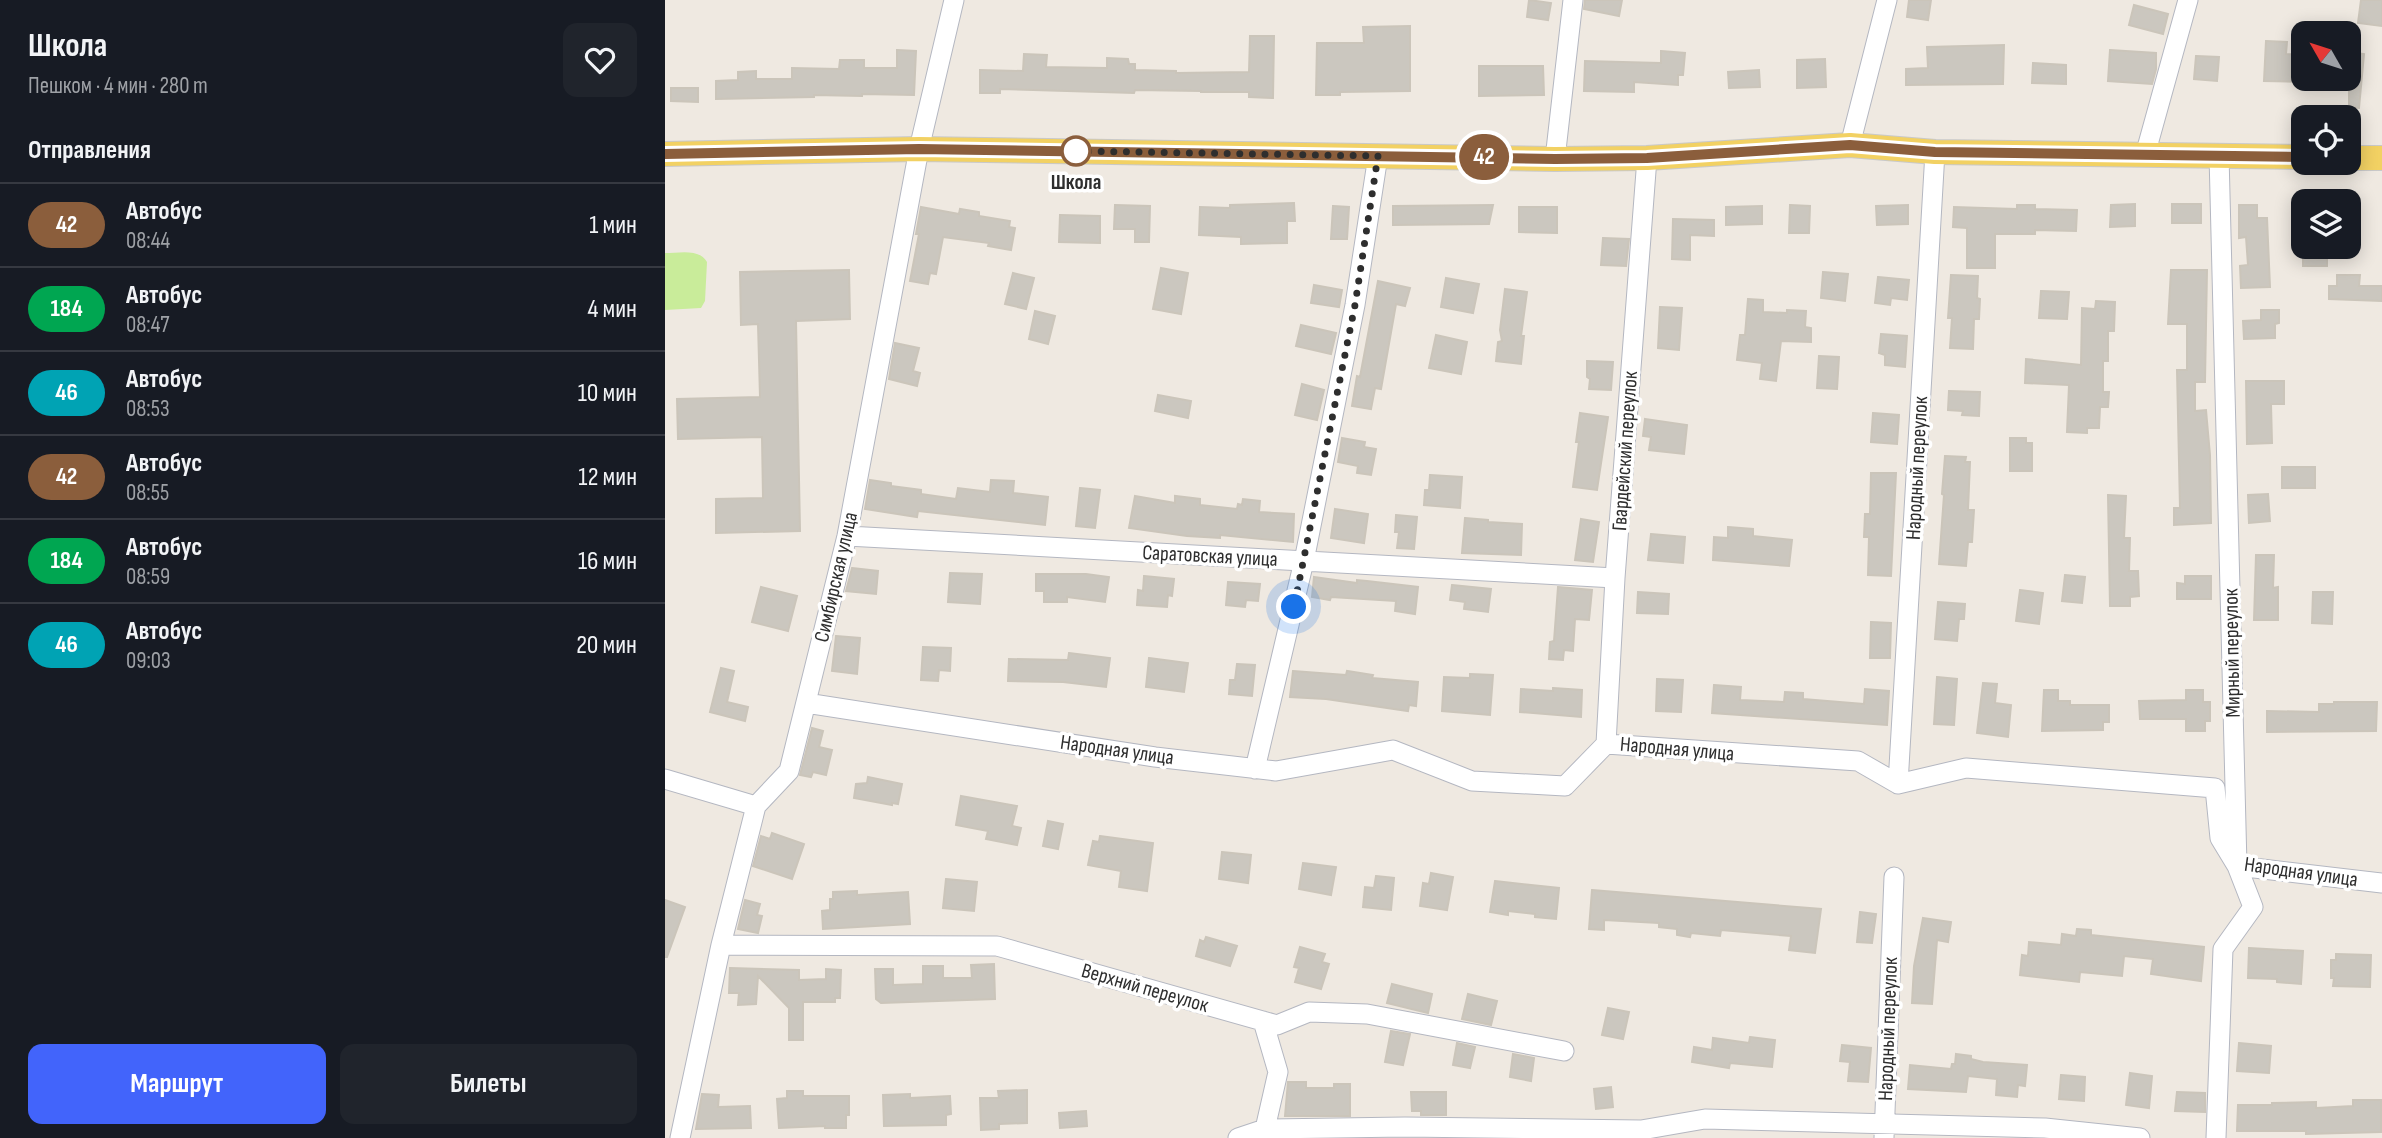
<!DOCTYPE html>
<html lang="ru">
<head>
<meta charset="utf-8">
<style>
  :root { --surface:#171b24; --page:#20242c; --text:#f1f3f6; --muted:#9ea1a6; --line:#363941; --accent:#4264fb }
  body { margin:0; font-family:"Sofia Sans Condensed",sans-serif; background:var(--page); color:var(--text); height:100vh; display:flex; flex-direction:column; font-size:26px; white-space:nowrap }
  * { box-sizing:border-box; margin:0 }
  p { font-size:23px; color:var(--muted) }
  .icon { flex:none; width:38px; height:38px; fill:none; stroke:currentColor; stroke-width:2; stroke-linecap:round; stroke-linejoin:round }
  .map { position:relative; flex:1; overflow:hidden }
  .panel { display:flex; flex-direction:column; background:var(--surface); width:665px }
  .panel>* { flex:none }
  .badge { padding:0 14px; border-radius:23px; font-size:24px; line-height:46px }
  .needle { width:46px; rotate:309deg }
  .tools { position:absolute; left:1626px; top:21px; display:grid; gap:14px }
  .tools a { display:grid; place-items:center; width:70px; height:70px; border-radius:14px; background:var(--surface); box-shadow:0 4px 18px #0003; font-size:35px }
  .you { position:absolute; width:35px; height:35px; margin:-18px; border:5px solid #fff; border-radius:50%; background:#1a73e8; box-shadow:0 0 0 10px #1a73e833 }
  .map>.badge { position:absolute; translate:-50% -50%; box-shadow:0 0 0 4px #fff }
  h2 { padding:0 28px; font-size:26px; line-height:63px }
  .round { display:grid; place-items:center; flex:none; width:74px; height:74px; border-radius:14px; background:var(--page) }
  .headline { display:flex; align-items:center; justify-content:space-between; height:119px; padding:0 28px }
  h1 { font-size:33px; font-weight:700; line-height:52px }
  .button { display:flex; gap:14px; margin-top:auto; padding:14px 28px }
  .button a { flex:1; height:80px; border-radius:14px; background:var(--accent); color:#fff; font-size:28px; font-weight:700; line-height:80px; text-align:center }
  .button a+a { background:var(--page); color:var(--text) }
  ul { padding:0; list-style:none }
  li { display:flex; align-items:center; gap:21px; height:84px; padding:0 28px; border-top:2px solid var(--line) }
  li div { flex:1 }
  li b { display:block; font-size:26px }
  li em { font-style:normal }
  li .badge { min-width:77px; font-weight:700; text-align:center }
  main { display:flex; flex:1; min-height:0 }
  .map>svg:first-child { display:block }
  .pitch { fill:#c9ec9a }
  .building { fill:#cbc7bf; stroke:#cbc5ba; stroke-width:2 }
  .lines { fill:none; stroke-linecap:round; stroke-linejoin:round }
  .minor-casing { stroke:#b4b7c1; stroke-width:21 }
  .major-casing { stroke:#c9c9c9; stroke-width:26 }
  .minor { stroke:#fff; stroke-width:19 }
  .major { stroke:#f2d163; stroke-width:24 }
  .line-casing { stroke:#fff; stroke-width:16 }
  .line { stroke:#8b5e3c; stroke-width:10 }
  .walk { stroke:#2e2e2e; stroke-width:7; stroke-dasharray:0 12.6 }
  .stop-dot { fill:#fff; stroke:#8b5e3c; stroke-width:3.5 }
  .labels { text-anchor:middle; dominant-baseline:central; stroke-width:7; stroke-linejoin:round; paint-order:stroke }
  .stop-label { font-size:21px; font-weight:bold; fill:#2e2e2e; stroke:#fff }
  .street-label { font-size:21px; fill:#2e2e2e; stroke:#fff }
</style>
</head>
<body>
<main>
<section class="panel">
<div class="headline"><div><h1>Школа</h1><p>Пешком · 4 мин · 280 m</p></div><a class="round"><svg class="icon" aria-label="heart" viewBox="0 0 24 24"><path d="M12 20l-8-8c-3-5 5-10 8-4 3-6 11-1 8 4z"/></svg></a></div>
<h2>Отправления</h2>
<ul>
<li><span class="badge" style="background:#8b5e3c;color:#fff">42</span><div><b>Автобус</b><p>08:44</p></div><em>1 мин</em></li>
<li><span class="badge" style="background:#00a651;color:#fff">184</span><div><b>Автобус</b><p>08:47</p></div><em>4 мин</em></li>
<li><span class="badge" style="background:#00a3b4;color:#fff">46</span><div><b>Автобус</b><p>08:53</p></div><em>10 мин</em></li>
<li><span class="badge" style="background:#8b5e3c;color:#fff">42</span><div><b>Автобус</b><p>08:55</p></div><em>12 мин</em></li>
<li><span class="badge" style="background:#00a651;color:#fff">184</span><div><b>Автобус</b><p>08:59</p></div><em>16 мин</em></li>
<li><span class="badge" style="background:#00a3b4;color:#fff">46</span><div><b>Автобус</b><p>09:03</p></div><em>20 мин</em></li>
</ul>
<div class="button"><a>Маршрут</a><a>Билеты</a></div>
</section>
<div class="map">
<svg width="1717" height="1138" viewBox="0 0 1717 1138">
  <rect width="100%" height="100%" fill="#efe9e1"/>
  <!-- pitch -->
  <path class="pitch" d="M0,253C14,253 34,248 42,262L40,301L36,308L0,310Z"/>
  <!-- building -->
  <path class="building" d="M864,0L886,3L883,20L862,17Z
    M920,0H957L954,16L919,9Z
    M1244,0H1266L1263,20L1242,17Z
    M1696,0H1717V26L1693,23Z
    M1469,5L1503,14L1498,34L1464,25Z
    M745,26V91L675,92V95H651L652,43H699L698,27Z
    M585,36H609L608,98L584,97V92H536V91L470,90L469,93L335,89V93H315V70L358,71L359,54L382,55L381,67L442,68V58L463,59L464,64H470V70L511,71V73L584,72Z
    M1601,41L1622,42L1621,54L1638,55V82L1599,81Z
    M1339,45L1338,84L1241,85V69L1263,68L1262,47Z
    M232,50L251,51L249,95L197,94V96L149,95V97L51,99V81L73,80V72L91,71V79H127V68L174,69L175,60H199V68H232Z
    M1445,50L1491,53V69L1487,84L1443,81Z
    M996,51L1020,53L1018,75H1013V85L969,82V92L919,91L920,61L996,63Z
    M1684,52L1699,54L1694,108L1684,107Z
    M1531,56L1554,57L1552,81L1529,79Z
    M1160,59L1161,87L1132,88V60Z
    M1368,63L1401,65V84L1367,83Z
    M814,66H878L879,95L814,96Z
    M1094,70L1095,87L1064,88L1063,72Z
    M6,88H33V102L6,101Z
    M629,203L630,221H622V243L576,244V237L534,235L535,207L565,208V205Z
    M1470,204V226L1445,227L1446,205Z
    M1507,204H1536V223H1507Z
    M450,205L485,206L484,242H470V229H449Z
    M828,205L824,224L728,225V206Z
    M1125,205L1145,206L1144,233H1124Z
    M1243,205V224L1212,225L1211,206Z
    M1352,205H1370V209L1412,210L1411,231L1370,230V234H1330V268H1302V228L1288,227L1289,207L1352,209Z
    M1574,205H1592V218H1602L1605,287L1576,288L1575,266L1583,265L1581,237L1574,238Z
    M668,206L684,207L682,239H666Z
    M1097,206V224L1061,225V207Z
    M256,207L294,214L295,209L314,212V216L345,221L344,227L350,228L346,250L323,246L324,243L278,237L271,274L265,273L263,284L245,281L254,234H251Z
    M854,207H892V233L854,232Z
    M395,215L435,216V243L394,242Z
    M1008,219L1049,220V236L1025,235V260L1007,259Z
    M938,238L964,239L961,266L936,265Z
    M1638,247H1662V266H1638Z
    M496,268L523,273L516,314L488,309Z
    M184,270L185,319L131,321L135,531L51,533V499L98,498L97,437L13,439L12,399L95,397L93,324L76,325L75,272Z
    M1506,270H1542L1540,382H1530V411L1541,410L1545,455L1546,523L1509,525V508H1515L1512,370H1522V324H1503Z
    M1158,272L1183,274L1180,301L1156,298Z
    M348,273L369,278L361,309L340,304Z
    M1286,275L1313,276L1312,298L1315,299L1314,319H1309L1308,349L1285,348L1287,318H1283Z
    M1672,275H1695L1694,286H1717V301L1664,299V286H1672Z
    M1213,277L1244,280L1242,300L1226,298L1225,305L1210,303Z
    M781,278L814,284L808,313L776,307Z
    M713,281L745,288L740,306L731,304L716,389L710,388L706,409L687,406L692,376L695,377Z
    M649,285L677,290L674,307L646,303Z
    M840,289L862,292L856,336H859L856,364L831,361L833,342L837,341L835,330Z
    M1376,291L1404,292L1402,319L1374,318Z
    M1083,299L1098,300V312L1122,313V310L1141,311L1140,327L1146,328V342L1116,341L1111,381L1095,379L1097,363L1072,360L1075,335H1080Z
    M1431,301L1450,302L1449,331H1443V361H1438V392H1444L1443,407H1435L1434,428H1422V433L1402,432L1404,385L1360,383L1361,359L1416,365L1417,308L1430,309Z
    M995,307L1017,308L1014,350L993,348Z
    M1596,310H1614V323L1610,324V338L1579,339L1578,321L1596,320Z
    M370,311L390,316L383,344L364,339Z
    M636,325L671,333L666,354L631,346Z
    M1216,334L1242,336L1240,367L1220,365V355L1214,353Z
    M771,335L802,342L796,374L764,368Z
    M230,343L254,348L248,371L255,373L252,386L224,379Z
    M1154,356L1174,357L1172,389L1152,388Z
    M922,361L948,362L946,390L924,389L925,379L922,377Z
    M1581,381H1619V404H1606L1607,443L1582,444Z
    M637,384L659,390L652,420L630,415Z
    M1284,391L1315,392L1314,416L1297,415L1298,411L1283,410Z
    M493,395L526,401L523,418L490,411Z
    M915,413L943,417L932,490L908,487L914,442H911Z
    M1208,413L1234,415L1232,444L1206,442Z
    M980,419L1022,425L1019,454L984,450L986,437L978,436Z
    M677,438L700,442L699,447L711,449L706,475L692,473L693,466L673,462Z
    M1345,438H1361V443H1367V471H1345Z
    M1280,456L1301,457L1300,462H1305L1303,510H1309L1307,542H1303L1301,566L1274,564L1279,495L1277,494Z
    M1617,467H1650V488H1617Z
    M1206,473H1231L1226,576L1203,575L1204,537H1199L1200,514H1205Z
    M765,475L797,477L795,508L759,505L760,490H764Z
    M205,480L226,483V486L256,490V494L291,499L293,488L325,492L326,480L349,481L348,493L383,497L380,525L253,511L252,517L200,509Z
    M415,488L435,490L430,528L411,526Z
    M1603,494L1605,521L1584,523L1583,495Z
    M1443,495L1461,496L1459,538H1465L1464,571H1473L1474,596L1465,597V606H1445Z
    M470,496L510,503V496L535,499V505L572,509L573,504L577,505L578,499L595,501L594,512L629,514L628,542L555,535V538L522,536L464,528Z
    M670,509L703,514L699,543L666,538Z
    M731,515L752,517L749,549L732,548L734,532H730Z
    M800,518L823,520V522L857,524L856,555L797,553Z
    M916,519L934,522L928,562L910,560Z
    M1063,527L1088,529V536L1127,540L1124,566L1048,560L1049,537L1063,538Z
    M986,534L1020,537L1018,563L983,560Z
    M1591,555H1609L1608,588L1613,587V620H1589Z
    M187,568L213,571L211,594L181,591Z
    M285,573L317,574L315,604L283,602Z
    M371,574H421L444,577L440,602L402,597V602H379V591H371Z
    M1400,575L1420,577L1417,603L1397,601Z
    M479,576L509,579L507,596L503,595L502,607L472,605L473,590L478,591Z
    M1520,576H1546V599H1512V583L1520,584Z
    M649,577L692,583V580L702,581L753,587L750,614L730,611L731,601L666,597L665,600L647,597Z
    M563,582L595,584L593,601L581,600L580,607L561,605Z
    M787,585L826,589L823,612L799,609L800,602L785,600Z
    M96,587L132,596L123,631L87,622Z
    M893,587L927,590L924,620L910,619L908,651L899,650L898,660L884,659L885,642L889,641Z
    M1355,590L1378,593L1374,624L1351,621Z
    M973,592L1004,594L1003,614L972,613Z
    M1648,592H1668L1667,624L1647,623Z
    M1273,602L1300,604L1299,619H1294L1292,641L1270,639Z
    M1206,622L1226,623L1225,658H1205Z
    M171,636L195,638L192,674L167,671Z
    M258,647L286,648L285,671L274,670L273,681L256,680Z
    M404,653L445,658L441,687L398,682L343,681L344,659L403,660Z
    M484,658L523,663L519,692L481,687Z
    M572,664L590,665L587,696L564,694L565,680H570Z
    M56,668L69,671L62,702L83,707L80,721L45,712Z
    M628,671L681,675L682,671L708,675L707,678L753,682L751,706L744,705L743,711L661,699L625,697Z
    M805,674L828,675L825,715L777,711L779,677L805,678Z
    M1272,677L1292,679L1289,725L1269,724Z
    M992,679L1018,680L1016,712L991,711Z
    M1318,683L1332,684L1330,703L1346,705L1343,737L1312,733Z
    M1049,685L1076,687L1075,700L1119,702L1120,692L1138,693V699L1199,704L1200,689L1224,691L1222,725L1047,713Z
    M888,688L917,690L916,717L855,712L856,689L888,691Z
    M1379,690H1393V701H1405V705H1444V722H1438V730L1377,731Z
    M1521,690H1538V702H1545V721H1540V731H1521V719H1475L1474,701L1521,700Z
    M1669,702H1712L1711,731L1602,732V711L1654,712V704H1669Z
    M147,728L158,731L154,747L167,750L161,775L148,772L146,777L135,775Z
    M203,777L237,784L233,804L227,803V805L189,798L191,784L202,783Z
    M296,796L352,806L347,826L356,828L352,845L321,839L323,831L291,825Z
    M383,821L398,824L393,849L378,846Z
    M107,833L139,844L127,879L88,866L96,836L105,839Z
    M435,836L488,843L482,891L454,887L456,871L423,865L428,841L434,842Z
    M557,852L586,855L583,883L554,879Z
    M638,863L671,867L666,895L634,889Z
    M766,873L788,877L782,910L755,906L758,883L764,884Z
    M711,876L729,878L726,910L698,907L700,887L709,888Z
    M281,879L312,882L309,911L278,908Z
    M830,881L894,888L891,919L870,917V914L843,911V915L825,912Z
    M927,890L1156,909L1150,953L1124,950L1126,936L1056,930L1055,936L1026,933L1025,937L1012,935V929L994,927V923L939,920V930L924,929Z
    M192,891V895L243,892L245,924L158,929L157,911L165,910V899H168V892Z
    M0,900L20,907L2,957H0Z
    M80,900L95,904L92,915L97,916L93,933L73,929Z
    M1195,912L1211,914L1207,943L1192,942Z
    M1258,918L1286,922L1283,942L1272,940L1267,1004L1247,1003L1249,966Z
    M1412,929L1426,930V935L1539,947L1536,981L1486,974L1488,959L1459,956L1457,976L1415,972L1414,982L1355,975L1357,955L1363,956L1364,942L1396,945L1397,934L1411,936Z
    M541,937L572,946L565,966L531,956L535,940L539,942Z
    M635,947L660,954L657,962L664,964L656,989L630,982L634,968L629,967Z
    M1584,948L1638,951L1636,984L1612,982V979L1583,978Z
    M1671,954L1706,955L1705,987L1668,986L1669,978H1666V960H1671Z
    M329,964L330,999L216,1003L211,999L210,969H228V985L258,984V966H278V978H307L306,965Z
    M65,968L134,970V980L161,979V969L176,970L175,998H170V1002H138V1040H124V1008L93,976L91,1004L73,1005L74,993H64Z
    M727,984L767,994L763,1013L722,1003Z
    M803,994L832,1001L826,1025L797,1019Z
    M943,1008L964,1012L958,1039L937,1035Z
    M726,1031L745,1034L738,1065L720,1062Z
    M1085,1037L1110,1040L1107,1067L1065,1063L1064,1068L1027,1062L1029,1047L1047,1050L1048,1038L1084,1043Z
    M792,1043L810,1047L805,1068L788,1065Z
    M1574,1043L1606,1046L1604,1073L1572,1071Z
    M1177,1045L1206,1048L1203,1082L1183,1081L1185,1062L1175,1061Z
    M848,1054L869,1058L866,1081L845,1077Z
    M1291,1054L1306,1056V1059L1318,1062L1362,1065L1360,1086L1353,1085L1352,1097L1331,1095L1332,1079L1303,1076L1301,1092L1243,1089L1245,1065L1286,1069L1287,1064H1290Z
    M1465,1073L1487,1076L1484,1108L1461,1105Z
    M1396,1075L1420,1077L1419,1101L1394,1099Z
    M623,1082H641V1088H669V1084H685V1116H620Z
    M946,1087L948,1107L931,1109L929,1089Z
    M362,1090V1123L334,1124V1129L316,1130L315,1098H334L333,1091Z
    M122,1091H138V1096H184V1115H181V1128H160V1126L114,1128L112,1099L122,1098Z
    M746,1092H781V1115H756V1111H747Z
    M1512,1092L1540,1093V1112L1510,1111Z
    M37,1094L54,1095L53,1107L85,1106L86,1128L31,1129Z
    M245,1094V1098L285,1096L286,1114L281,1115V1125L219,1126L218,1095Z
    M1688,1100H1716V1132L1641,1134V1131H1572L1573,1105H1607V1103L1651,1102V1108L1688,1106Z
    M421,1111L422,1126L395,1128L394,1113Z"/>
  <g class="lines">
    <!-- minor casing -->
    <g class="minor-casing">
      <path id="minor" d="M1185,145L1222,0
        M1480,155L1523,0
        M890,159L908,0
        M182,536L950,578
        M141,703L490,757L611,771L728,750L807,781L900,786L941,744L1193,761L1233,784L1301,768L1550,788L1555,838L1572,866L1717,883
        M941,744L950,578L982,158
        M590,769L639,561L690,305L713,156
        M0,779L91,806
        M1233,784L1270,152
        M56,945L332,946L612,1025L644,1012L702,1014L899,1051
        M594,1137L600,1129L613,1072L598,1021
        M15,1138L56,945L91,806L124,771L182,536L254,149L289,0
        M573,1138L600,1129L740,1127L976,1130L1040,1119L1380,1128L1475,1138
        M1219,1138L1229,877
        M1551,1138L1558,949L1588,907L1572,866L1554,155"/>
    </g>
    <!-- major casing -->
    <g class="major-casing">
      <path id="major" d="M0,154L254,149L890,159L982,158L1185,145L1270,152L1638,157
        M1684,158H1717"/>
    </g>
    <!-- minor -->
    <use href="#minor" class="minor"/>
    <!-- major -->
    <use href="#major" class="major"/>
  </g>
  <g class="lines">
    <!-- line casing -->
    <g class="line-casing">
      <path id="line" d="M0,154L254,149L890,159L982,158L1185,145L1270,152L1638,157"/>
    </g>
    <!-- line -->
    <use href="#line" class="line"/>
    <!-- walk -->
    <path class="walk" d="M411,151L713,156L690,305L629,607"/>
  </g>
  <!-- markers -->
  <circle class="stop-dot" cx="411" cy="151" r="14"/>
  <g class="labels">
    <!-- stop labels -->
    <g class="stop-label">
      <text x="411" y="182">Школа</text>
    </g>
    <!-- street labels -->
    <g class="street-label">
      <text transform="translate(960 451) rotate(-86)">Гвардейский переулок</text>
      <text transform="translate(1252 468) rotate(-87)">Народный переулок</text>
      <text transform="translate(545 556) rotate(3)">Саратовская улица</text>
      <text transform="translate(171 577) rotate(-77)">Симбирская улица</text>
      <text transform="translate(1567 653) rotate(-91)">Мирный переулок</text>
      <text transform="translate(1012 749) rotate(5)">Народная улица</text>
      <text transform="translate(452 750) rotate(8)">Народная улица</text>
      <text transform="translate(1636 872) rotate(8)">Народная улица</text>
      <text transform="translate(480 988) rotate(16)">Верхний переулок</text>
      <text transform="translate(1223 1029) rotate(-88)">Народный переулок</text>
    </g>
  </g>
</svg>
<div class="tools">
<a><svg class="needle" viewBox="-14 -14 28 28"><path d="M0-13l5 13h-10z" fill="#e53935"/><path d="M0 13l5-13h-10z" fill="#9ea1a6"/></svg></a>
<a><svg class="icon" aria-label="locate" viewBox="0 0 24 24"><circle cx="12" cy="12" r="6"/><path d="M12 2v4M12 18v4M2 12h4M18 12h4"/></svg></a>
<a><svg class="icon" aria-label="layers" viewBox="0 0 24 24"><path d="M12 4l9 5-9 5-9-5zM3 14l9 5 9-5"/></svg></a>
</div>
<div class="you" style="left:629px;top:607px"></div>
<b class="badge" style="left:819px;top:157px;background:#8b5e3c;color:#fff">42</b>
</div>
</main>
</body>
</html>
